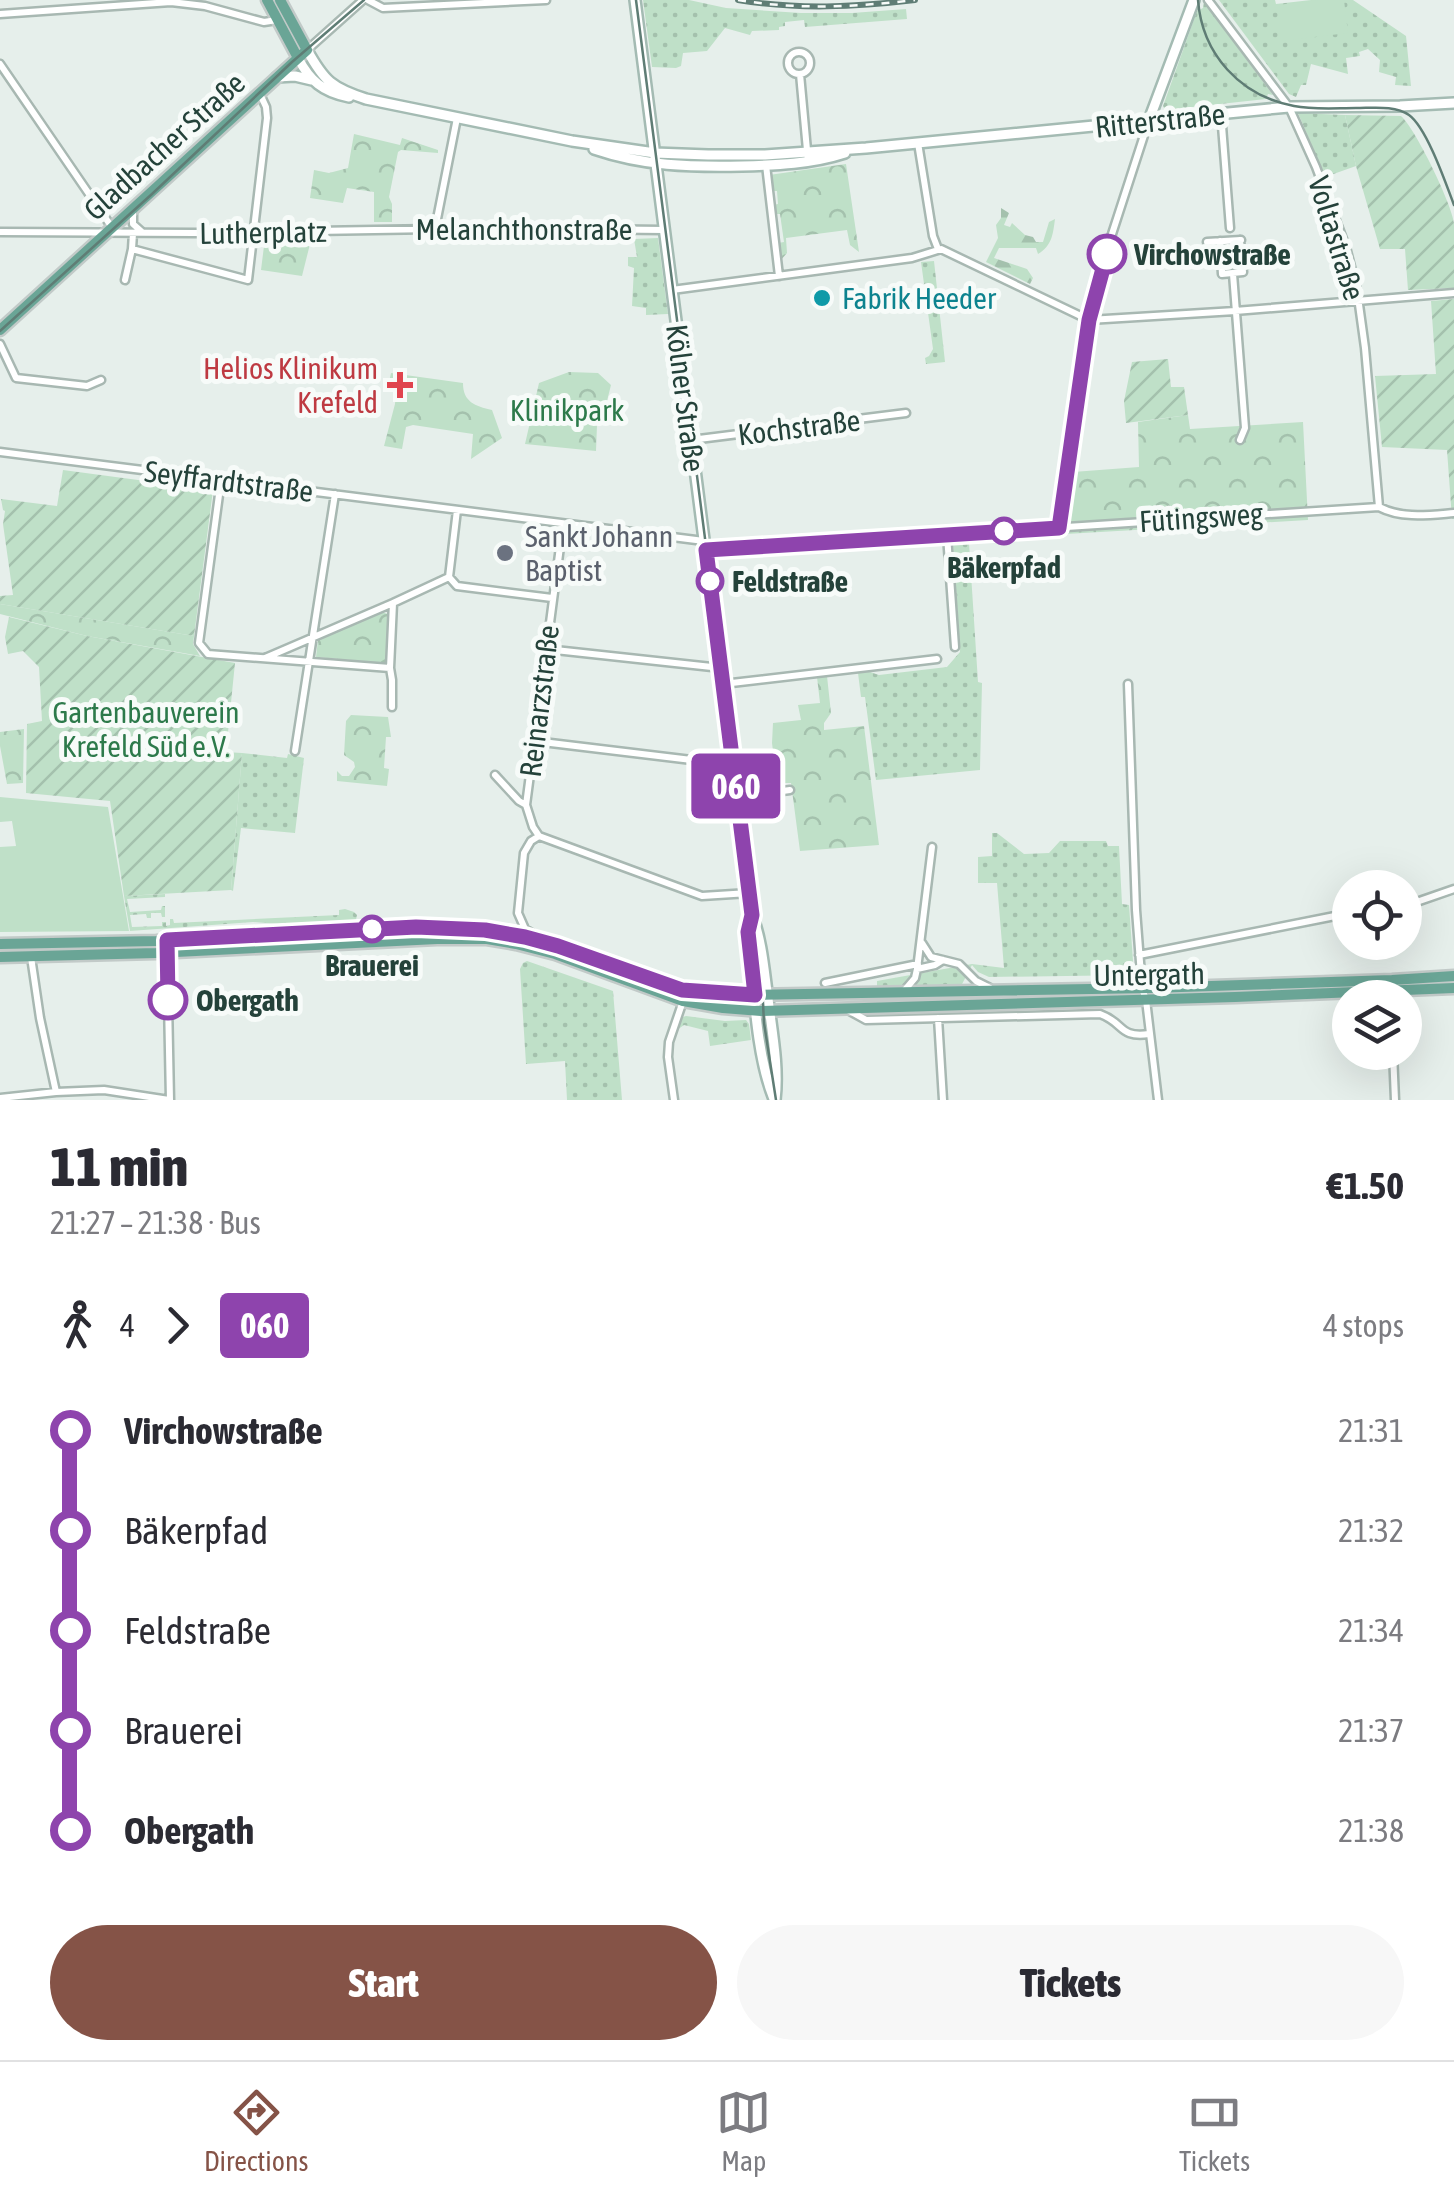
<!DOCTYPE html>
<html lang="en">
<head>
<meta charset="utf-8">
<style>
  :root { --surface:#fff; --page:#f7f7f7; --text:#2b2b33; --muted:#7c7c81; --line:#e1e1e2; --accent:#855347 }
  body { margin:0; font-family:"Asap Condensed",sans-serif; background:var(--page); color:var(--text); height:100vh; display:flex; flex-direction:column; font-size:38px; white-space:nowrap }
  * { box-sizing:border-box; margin:0 }
  p { font-size:32px; color:var(--muted) }
  .icon { flex:none; width:55px; height:55px; fill:none; stroke:currentColor; stroke-width:2; stroke-linecap:round; stroke-linejoin:round }
  .map { position:relative; height:1100px; overflow:hidden }
  .side { display:flex; flex-direction:column; background:var(--surface); flex:1 }
  .side>* { flex:none }
  .badge { padding:0 20px; border-radius:8px; font-size:35px; line-height:65px }
  .controls { position:absolute; left:1332px; top:870px; display:grid; gap:20px }
  .controls a { display:grid; place-items:center; width:90px; height:90px; border-radius:50%; background:var(--surface); box-shadow:0 10px 40px #0002; font-size:50px }
  .map>.badge { position:absolute; translate:-50% -50%; box-shadow:0 0 0 5px #fff }
  .legs { display:flex; align-items:center; gap:15px; height:110px; padding:0 50px; font-size:32px }
  .legs p { margin-inline-start:auto }
  .headline { display:flex; align-items:center; justify-content:space-between; height:170px; padding:0 50px }
  h1 { font-size:55px; font-weight:800; line-height:75px }
  .cta { display:flex; gap:20px; margin-top:auto; padding:20px 50px }
  .cta a { flex:1; height:115px; border-radius:60px; background:var(--accent); color:#fff; font-size:40px; font-weight:800; line-height:115px; text-align:center }
  .cta a+a { background:var(--page); color:var(--text) }
  ul { padding:0 50px; list-style:none }
  li { display:flex; align-items:center; gap:35px; height:100px; font-size:38px }
  li i { display:grid; place-items:center; width:15px; height:100%; margin:0 12px; background:currentColor }
  li i::after { content:''; width:25px; height:25px; margin:-12px; border:8px solid; border-radius:50%; background:var(--surface) }
  li p { margin-inline-start:auto }
  li:first-child i { background:linear-gradient(#0000 50%,currentColor 0) }
  li:last-child i { background:linear-gradient(currentColor 50%,#0000 0) }
  .dock { display:flex; justify-content:space-around; align-items:center; height:140px; border-top:2px solid var(--line); background:var(--surface); font-size:28px; color:var(--muted) }
  .dock a { display:grid; justify-items:center; gap:5px }
  .dock .active { color:var(--accent) }
  .map>svg:first-child { display:block }
  .grass { fill:url(#grass-dots) }
  .forest { fill:url(#forest-firs) }
  .park { fill:url(#park-crowns) }
  .garden { fill:url(#garden-furrows) }
  .pitch { fill:#bfe0c8 }
  .lines { fill:none; stroke-linecap:round; stroke-linejoin:round }
  .street-casing { stroke:#a8b8b2; stroke-width:11 }
  .secondary-casing { stroke:#a4bbb3; stroke-width:14 }
  .primary-casing { stroke:#c2cac8; stroke-width:15 }
  .street { stroke:#fff; stroke-width:6 }
  .secondary { stroke:#fff; stroke-width:9 }
  .primary { stroke:#6aa596; stroke-width:10 }
  .tram { stroke:#5f7d75; stroke-width:2.5 }
  .rail-casing { stroke:#5f7d75; stroke-width:6 }
  .rail { stroke:#f7fbf9; stroke-width:2.5; stroke-dasharray:8; stroke-linecap:butt }
  .line-1-casing { stroke:#fff; stroke-width:22 }
  .line-1 { stroke:#8e44ad; stroke-width:15 }
  .stop-1-dot { fill:#fff; stroke:#8e44ad; stroke-width:5 }
  .culture-dot { fill:#0f9aa8; stroke:#f7fbf9; stroke-width:4 }
  .health-dot { fill:#e0444e; stroke:#f7fbf9; stroke-width:4 }
  .worship-dot { fill:#6b7280; stroke:#f7fbf9; stroke-width:4 }
  .labels { text-anchor:middle; dominant-baseline:central; stroke-width:10; stroke-linejoin:round; paint-order:stroke }
  .street-label { font-size:30px; fill:#24423a; stroke:#f7fbf9 }
  .stop-label { font-size:30px; font-weight:bold; fill:#24423a; stroke:#f7fbf9; text-anchor:start }
  .culture-label { font-size:30px; fill:#0d838f; stroke:#f7fbf9; text-anchor:start }
  .health-label { font-size:30px; fill:#be3a42; stroke:#f7fbf9; text-anchor:end }
  .park-label { font-size:30px; fill:#2d7a4b; stroke:#f7fbf9 }
  .worship-label { font-size:30px; fill:#5b616d; stroke:#f7fbf9; text-anchor:start }
</style>
</head>
<body>
<div class="map">
<svg width="1454" height="1100" viewBox="0 0 1454 1100">
  <defs>
    <pattern id="grass-dots" width="8" height="8" patternUnits="userSpaceOnUse" patternTransform="scale(2.5)"><rect width="8" height="8" fill="#bfe0c8"/><path d="M2 2h.1M6 6h.1" fill="none" stroke="#a4c1ad" stroke-width="1.8" stroke-linecap="round"/></pattern>
    <pattern id="forest-firs" width="22" height="20" patternUnits="userSpaceOnUse" patternTransform="scale(2.5)"><rect width="22" height="20" fill="#bfe0c8"/><path d="M5 1l3.5 6h-7zM16 11l3.5 6h-7z" fill="#a4c1ad"/></pattern>
    <pattern id="park-crowns" width="20" height="18" patternUnits="userSpaceOnUse" patternTransform="scale(2.5)"><rect width="20" height="18" fill="#bfe0c8"/><path d="M2 6a3 3 0 1 1 6 0M12 15a3 3 0 1 1 6 0" fill="none" stroke="#a4c1ad"/></pattern>
    <pattern id="garden-furrows" width="10" height="10" patternUnits="userSpaceOnUse" patternTransform="scale(2.5)"><rect width="10" height="10" fill="#bfe0c8"/><path d="M-1 1l2-2M0 10L10 0M9 11l2-2" fill="none" stroke="#a4c1ad"/></pattern>
  </defs>
  <rect width="100%" height="100%" fill="#e6efeb"/>
  <!-- grass -->
  <path class="grass" d="M643,0H689L726,8L801,13H852L906,9L907,19L805,27L804,20L785,22V26L779,27V30L752,31L750,35L725,28L707,51L683,53L681,66L676,68L652,67Z
    M1219,0H1275L1276,4L1311,0H1353L1406,36L1411,86L1395,85L1396,77L1379,72L1380,60L1368,49L1359,52L1360,56L1346,58L1348,74L1311,64L1306,85H1301L1296,97L1289,94Z
    M1204,2L1273,95L1268,94L1266,99L1165,110L1163,106L1197,11L1203,8Z
    M1298,113L1345,115L1356,166L1325,177Z
    M658,238L668,314L646,315V308L632,306L634,268L628,266V257H637L634,239Z
    M934,261L945,362L926,364L925,358L929,356L933,349L921,262Z
    M1083,326H1097L1079,427L1066,534L1053,536L1073,373Z
    M953,543H969L978,682L982,683L980,770L876,780L865,697H861L858,673L864,670L879,675L947,667L960,652Z
    M242,753L287,758L288,754L304,758L295,833L241,828L233,891L231,890Z
    M992,833H997L1024,854L1049,853L1060,841H1106L1108,846H1119L1122,904L1129,905L1134,975L989,977L978,972L972,965L960,988H877V981L972,964L1004,968L997,883H978V857L992,856Z
    M165,894V897L127,899L130,912L161,910L162,906H165V917H162L161,913H151V918H147L146,914L130,915L132,927L162,926V922H166V926L170,925V919H173L174,923L339,915V910L345,909L354,912L357,915L356,920L278,924L253,922L130,931L124,896Z
    M527,961L613,991L622,1100H567L565,1061L526,1064L520,969L523,963Z
    M686,1016L725,1021L746,1020L749,1024L751,1040L710,1046L708,1031L684,1025L677,1030L683,1017Z"/>
  <!-- forest -->
  <path class="forest" d="M1001,208L1009,213L1004,225L1010,227L1012,223L1025,235L1033,237L1036,242H1043L1049,222L1055,219C1053,234 1052,246 1038,254L1036,248H999L994,258L1027,269L1033,278L1030,284L986,262L998,238L996,225L1001,218Z"/>
  <!-- park -->
  <path class="park" d="M354,134L400,145L402,138L438,150V153L401,150L398,152L389,197L392,204V222H374V192L347,188L343,203L310,198L314,170L329,173L348,168Z
    M846,164L859,252L850,245L847,230L786,238L787,253L780,261L778,243L784,242L780,214H775L773,205L778,204L777,191H772L769,175Z
    M310,244L302,276L261,270L264,246Z
    M569,372L598,373L611,385L605,409L597,425L596,451L525,444L539,383Z
    M391,373L463,383C463,402 475,406 492,410L502,438L471,459L473,434L413,425L406,427L402,449L384,446L395,404L396,392L394,384L389,382Z
    M1188,415L1190,429L1303,422L1308,520L1066,534L1073,472L1139,467L1138,422Z
    M0,604L194,636L193,644L200,656L87,636L0,614Z
    M381,612L388,614L390,618L386,663L316,657L318,640Z
    M827,676L831,713L824,723V730L864,726L879,845L800,851L791,783H777L772,743L773,723L801,720L798,705L820,703L817,677Z
    M351,715L388,717L391,737H386L384,768L389,769L387,786L337,781V771L342,776H349L355,767L354,762L344,755L346,721Z
    M24,729L23,783L7,784L0,746V732Z"/>
  <!-- garden -->
  <path class="garden" d="M1345,115L1401,116C1415,128 1452,204 1454,223C1454,245 1454,267 1454,288L1408,290L1405,249H1380L1356,166Z
    M1454,299V519H1452L1447,450L1382,447L1375,376L1436,374L1431,301Z
    M1168,359L1171,387H1184L1188,415L1126,423L1124,401L1132,362Z
    M63,470L213,490L194,636L0,604V596L13,595L3,524L5,511L3,510L1,499L57,506Z
    M9,617L87,636L235,663L226,752L242,753L231,890L124,896L110,801L26,793L27,724L42,721L39,667L23,651L8,654L5,637Z"/>
  <!-- pitch -->
  <path class="pitch" d="M1320,0H1344L1348,33L1281,41L1277,5Z
    M0,797L108,807L129,931L0,932V847L16,846L12,821L0,822Z"/>
  <g class="lines">
    <!-- street casing -->
    <g class="street-casing">
      <path id="street" d="M368,0L383,8L546,0
        M1208,0L1289,107L1316,167L1346,247L1357,290L1365,348L1379,507
        M0,14L171,2L205,6L264,22L277,20
        M307,50L363,0
        M788 63a11 11 0 1 1 22 0a11 11 0 1 1-22 0Z
        M0,64L113,229
        M800,74L808,161
        M1221,113L1230,228
        M918,143L933,236L938,249
        M766,165L779,276
        M133,209V224L142,232
        M435,229L457,118
        M0,232L195,233L495,228L664,230
        M1220,241L1222,274L1243,272L1240,240
        M1207,242L1241,240
        M132,249L248,280L267,118L266,107L260,94
        M1233,274L1245,428L1240,440
        M125,280L132,249L133,233
        M672,290L912,258L941,249L1089,320L1235,311L1454,293
        M0,344L16,378L87,386L101,380
        M691,440L906,413
        M0,452L704,541
        M221,480L199,643L208,654L390,668
        M457,510L449,577L457,586L552,598
        M1059,527L1089,320L1112,234L1149,120
        M947,535L955,647
        M705,550L1379,507C1402,519 1429,515 1454,513
        M393,603L449,577
        M546,649L721,668
        M265,658L393,603L390,668L392,680V707
        M723,684L937,659
        M1128,684L1136,910L1142,988L1146,1000L1158,1100
        M534,741L733,765
        M295,751L335,494
        M495,775L519,801L526,805
        M737,797L790,790
        M539,836L702,896L749,893
        M1405,906L1454,889
        M536,936L525,929L518,913L524,853L531,841L539,836L533,827L526,805L563,524
        M922,943L931,957L959,964L976,981L990,988
        M167,951L170,1100
        M1139,955L1350,913
        M31,957L40,1018L56,1092
        M917,969L935,965L943,960
        M825,983L918,964
        M903,992L915,978L917,969L932,847
        M846,1009L866,1020L1100,1014C1125,1023 1118,1038 1149,1034
        M938,1018L943,1100
        M1393,1052L1395,1100
        M0,1098L56,1092L104,1090L169,1100
        M674,1100L668,1057L669,1042L683,1001"/>
    </g>
    <!-- secondary casing -->
    <g class="secondary-casing">
      <path id="secondary" d="M635,0L752,915C762,941 764,971 768,999C772,1032 779,1067 775,1100
        M307,50C324,81 332,88 366,99L572,141L655,153L708,155H765L866,148L1289,107L1400,106L1454,103
        M298,58C310,81 323,92 349,97
        M277,77L295,76L312,80
        M1149,120L1194,0
        M594,149C644,166 689,167 742,166C777,165 811,164 845,153
        M751,917L748,932C754,983 755,1052 774,1099"/>
    </g>
    <!-- primary casing -->
    <g class="primary-casing">
      <path id="primary" d="M267,0L298,58
        M0,330L307,50L280,0
        M0,944L156,941L416,927L485,930L525,937L559,946L682,990L744,995L1151,988L1392,980L1454,976
        M0,957L156,953L437,939H487L516,944L555,954L683,1001L723,1008L761,1011L1235,997L1454,988"/>
    </g>
    <!-- street -->
    <use href="#street" class="street"/>
    <!-- secondary -->
    <use href="#secondary" class="secondary"/>
    <!-- primary -->
    <use href="#primary" class="primary"/>
    <!-- tram -->
    <path class="tram" d="M636,0L762,983L764,1023L776,1100
      M1198,0C1202,54 1240,96 1294,106C1314,110 1336,108 1356,108C1373,108 1395,105 1409,115C1427,128 1446,184 1454,205
      M0,331L152,194L292,62L364,0"/>
    <!-- rail casing -->
    <g class="rail-casing">
      <path id="rail" d="M738,0C798,10 855,7 915,0"/>
    </g>
    <!-- rail -->
    <use href="#rail" class="rail"/>
  </g>
  <g class="lines">
    <!-- line-1 casing -->
    <g class="line-1-casing">
      <path id="line-1" d="M168,1000L167,940L416,927L485,930L525,937L558,946L682,990L755,995L748,932L752,915L706,550L1059,528L1089,320L1107,254"/>
    </g>
    <!-- line-1 -->
    <use href="#line-1" class="line-1"/>
  </g>
  <!-- markers -->
  <g class="stop-1-dot">
    <circle cx="1107" cy="254" r="18"/>
    <circle cx="1004" cy="531" r="12"/>
    <circle cx="710" cy="581" r="12"/>
    <circle cx="372" cy="929" r="12"/>
    <circle cx="168" cy="1000" r="18"/>
  </g>
  <circle class="culture-dot" cx="822" cy="298" r="10"/>
  <path class="health-dot" d="M395 370h10v10h10v10h-10v10h-10v-10h-10v-10h10z"/>
  <circle class="worship-dot" cx="505" cy="553" r="10"/>
  <g class="labels">
    <!-- street labels -->
    <g class="street-label">
      <text transform="translate(1160 120) rotate(-6)">Ritterstraße</text>
      <text transform="translate(164 146) rotate(-42)">Gladbacher Straße</text>
      <text x="524" y="229">Melanchthonstraße</text>
      <text transform="translate(263 232) rotate(-1)">Lutherplatz</text>
      <text transform="translate(1337 238) rotate(73)">Voltastraße</text>
      <text transform="translate(686 398) rotate(83)">Kölner Straße</text>
      <text transform="translate(799 427) rotate(-7)">Kochstraße</text>
      <text transform="translate(229 481) rotate(7)">Seyffardtstraße</text>
      <text transform="translate(1201 517) rotate(-4)">Fütingsweg</text>
      <text transform="translate(539 701) rotate(-83)">Reinarzstraße</text>
      <text transform="translate(1149 974) rotate(-1)">Untergath</text>
    </g>
    <!-- stop labels -->
    <g class="stop-label">
      <text x="1134" y="254">Virchowstraße</text>
      <text x="1004" y="567" text-anchor="middle">Bäkerpfad</text>
      <text x="732" y="581">Feldstraße</text>
      <text x="372" y="965" text-anchor="middle">Brauerei</text>
      <text x="196" y="1000">Obergath</text>
    </g>
    <!-- culture labels -->
    <g class="culture-label">
      <text x="842" y="298">Fabrik Heeder</text>
    </g>
    <!-- health labels -->
    <g class="health-label">
      <text x="378" y="368">Helios Klinikum<tspan x="378" dy="34">Krefeld</tspan></text>
    </g>
    <!-- park labels -->
    <g class="park-label">
      <text x="567" y="410">Klinikpark</text>
      <text x="146" y="712">Gartenbauverein<tspan x="146" dy="34">Krefeld Süd e.V.</tspan></text>
    </g>
    <!-- worship labels -->
    <g class="worship-label">
      <text x="525" y="536">Sankt Johann<tspan x="525" dy="34">Baptist</tspan></text>
    </g>
  </g>
</svg>
<div class="controls">
<a><svg class="icon" aria-label="locate" viewBox="0 0 24 24"><circle cx="12" cy="12" r="6"/><path d="M12 2v4M12 18v4M2 12h4M18 12h4"/></svg></a>
<a><svg class="icon" aria-label="layers" viewBox="0 0 24 24"><path d="M12 4l9 5-9 5-9-5zM3 14l9 5 9-5"/></svg></a>
</div>
<b class="badge" style="left:736px;top:786px;background:#8e44ad;color:#fff">060</b>
</div>
<section class="side">
<div class="headline"><div><h1>11 min</h1><p>21:27 – 21:38 · Bus</p></div><b>€1.50</b></div>
<div class="legs"><svg class="icon" aria-label="walk" viewBox="0 0 24 24"><circle cx="13" cy="4" r="2"/><path d="M13 8l-2 6 4 7M11 14l-3 7M7 12l3-4h3l4 4"/></svg>4<svg class="icon" aria-label="forward" viewBox="0 0 24 24"><path d="M9 5l7 7-7 7"/></svg><b class="badge" style="background:#8e44ad;color:#fff">060</b><p>4 stops</p></div>
<ul>
<li><i style="color:#8e44ad"></i><b>Virchowstraße</b><p>21:31</p></li>
<li><i style="color:#8e44ad"></i><span>Bäkerpfad</span><p>21:32</p></li>
<li><i style="color:#8e44ad"></i><span>Feldstraße</span><p>21:34</p></li>
<li><i style="color:#8e44ad"></i><span>Brauerei</span><p>21:37</p></li>
<li><i style="color:#8e44ad"></i><b>Obergath</b><p>21:38</p></li>
</ul>
<div class="cta"><a>Start</a><a>Tickets</a></div>
</section>
<nav class="dock">
<a class="active"><svg class="icon" aria-label="directions" viewBox="0 0 24 24"><path d="M12 3l9 9-9 9-9-9zM9 14v-3h6M13 9l2 2-2 2"/></svg>Directions</a>
<a><svg class="icon" aria-label="map" viewBox="0 0 24 24"><path d="M3 6l6-2 6 2 6-2v14l-6 2-6-2-6 2zM9 4v14M15 6v14"/></svg>Map</a>
<a><svg class="icon" aria-label="tickets" viewBox="0 0 24 24"><path d="M3 7h18v10H3zM15 7v10"/></svg>Tickets</a>
</nav>
</body>
</html>
